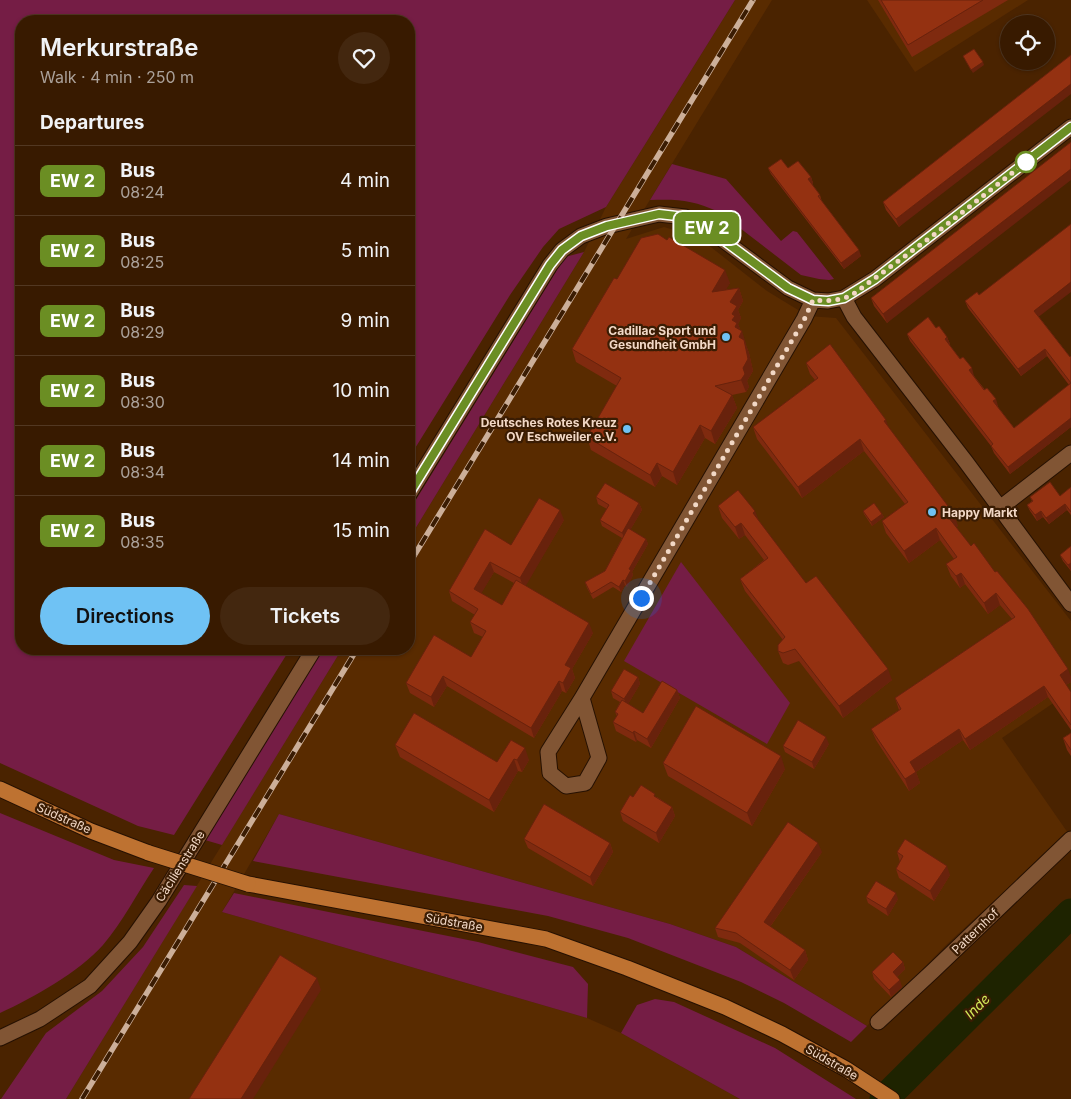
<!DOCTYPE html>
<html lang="en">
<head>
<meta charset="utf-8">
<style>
  :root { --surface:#381a00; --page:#43270f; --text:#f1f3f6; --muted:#aba199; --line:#523822; --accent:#6fc2f4 }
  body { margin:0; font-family:Inter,sans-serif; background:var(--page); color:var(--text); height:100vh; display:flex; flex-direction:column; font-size:19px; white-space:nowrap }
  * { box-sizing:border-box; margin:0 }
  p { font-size:16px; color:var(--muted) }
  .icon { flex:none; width:28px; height:28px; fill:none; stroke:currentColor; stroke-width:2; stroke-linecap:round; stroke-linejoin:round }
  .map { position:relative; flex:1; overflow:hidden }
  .panel { position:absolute; left:15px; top:15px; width:400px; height:640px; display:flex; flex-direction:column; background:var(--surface); border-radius:20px; box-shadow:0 1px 4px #0004,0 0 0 1px var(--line) }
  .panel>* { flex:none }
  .badge { padding:0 10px; border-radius:8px; font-size:18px; line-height:32px }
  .fabs { position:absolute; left:1000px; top:15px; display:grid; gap:10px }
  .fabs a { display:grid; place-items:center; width:55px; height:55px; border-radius:50%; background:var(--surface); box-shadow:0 1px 4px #0004,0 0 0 1px var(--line); font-size:25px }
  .you { position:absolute; width:25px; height:25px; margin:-12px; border:4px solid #fff; border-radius:50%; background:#1a73e8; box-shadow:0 0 0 8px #1a73e833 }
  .map>.badge { position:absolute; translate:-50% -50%; box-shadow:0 0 0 2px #fff }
  h2 { padding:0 25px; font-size:19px; line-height:45px }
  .round { display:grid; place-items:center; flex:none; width:52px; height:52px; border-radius:26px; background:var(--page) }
  .overview { display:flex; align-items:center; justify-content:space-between; height:85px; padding:0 25px }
  h1 { font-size:24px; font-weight:600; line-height:38px }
  .action { display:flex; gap:10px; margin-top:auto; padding:10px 25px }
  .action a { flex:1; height:58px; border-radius:30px; background:var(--accent); color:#111; font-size:20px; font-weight:600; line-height:58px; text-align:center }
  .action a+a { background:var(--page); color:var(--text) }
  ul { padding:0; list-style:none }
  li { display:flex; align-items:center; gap:15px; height:70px; padding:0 25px; border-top:1px solid var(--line) }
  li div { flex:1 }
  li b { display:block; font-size:19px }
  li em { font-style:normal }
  li .badge { min-width:55px; font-weight:700; text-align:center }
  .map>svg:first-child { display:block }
  .built { fill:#592b00 }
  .green { fill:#751d45 }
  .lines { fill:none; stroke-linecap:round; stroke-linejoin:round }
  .river { stroke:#1e2300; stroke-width:29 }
  .minor-casing { stroke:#261102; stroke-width:17 }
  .major-casing { stroke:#261102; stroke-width:17 }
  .minor { stroke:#815534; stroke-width:15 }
  .major { stroke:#be7231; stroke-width:15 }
  .rail-casing { stroke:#ccaf99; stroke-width:5.5 }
  .rail { stroke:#3a1c03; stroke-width:4; stroke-dasharray:11; stroke-linecap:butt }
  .major-bridge-casing { stroke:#261102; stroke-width:17; stroke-linecap:butt }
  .major-bridge { stroke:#be7231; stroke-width:15 }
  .wall { fill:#7f2a0f; fill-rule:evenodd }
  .shaded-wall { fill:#68220c }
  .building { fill:#943111; stroke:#68220c }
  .line-casing { stroke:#fff; stroke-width:11 }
  .line { stroke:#6b8e23; stroke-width:8 }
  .walk { stroke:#f2d8c6; stroke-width:5; stroke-dasharray:0 9 }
  .stop-dot { fill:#fff; stroke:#6b8e23; stroke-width:2.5 }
  .poi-dot { fill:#6fc2f4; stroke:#3a1c03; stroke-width:2 }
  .labels { text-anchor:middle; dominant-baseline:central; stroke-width:4.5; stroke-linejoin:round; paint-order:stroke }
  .poi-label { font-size:12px; font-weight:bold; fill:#f2d8c6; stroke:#3a1c03; text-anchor:end }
  .street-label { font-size:12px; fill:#f2d8c6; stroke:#3a1c03 }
  .water-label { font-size:14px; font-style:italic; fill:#d4ea59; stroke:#3a1c03 }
</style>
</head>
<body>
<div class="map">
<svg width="1071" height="1099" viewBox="0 0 1071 1099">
  <rect width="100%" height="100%" fill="#4a2300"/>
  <!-- built -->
  <path class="built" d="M735,0H772L626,239L664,227L698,237L767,291L808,316L836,318L1071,621V691L1002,738L1068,833L947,944L867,1026L736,947L670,924L279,814L222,912L587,1018L621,1033L740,1099H66L342,649H409V539L584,252L606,207Z
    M867,0H1028L915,72Z"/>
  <!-- green -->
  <path class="green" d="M0,0H735L606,207L559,229L543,247L510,295L409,458V21H21V649H290L174,835L138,826L0,763Z
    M672,164L726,179L781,241L793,231L797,232L834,279L829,280L819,279L801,275L719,212C693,200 678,199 650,200Z
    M584,252L409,539V511L565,257Z
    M681,562L790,703L767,744L624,661Z
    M323,649H342L222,845L205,840Z
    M0,813L114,860L154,868C138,892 122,923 103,945C79,972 33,998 0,1013Z
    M279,814L670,924L736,947L867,1026L851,1042L784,1003L741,982L628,938L548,916L253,861Z
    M184,885L197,886L66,1099H1L46,1033L102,991L143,947Z
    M234,893L478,942L573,967L588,984L587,1018L222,912Z
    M655,999L674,1002L775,1048L856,1099H740L621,1033L637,1005Z"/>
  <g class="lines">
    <!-- river -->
    <path class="river" d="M884,1099L1071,913"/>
    <!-- minor casing -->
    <g class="minor-casing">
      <path id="minor" d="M844,298L854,317L966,462L1071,604
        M409,494L550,265L562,250L581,236L607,226L659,214L685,217L707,228L788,288L813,300L828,301L844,298L875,279L1071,127
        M1000,508L1071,453
        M582,698L599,758L585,783L566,786L550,773L548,752L582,698L804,319L813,300
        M878,1022L933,971L1071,839
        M0,1038L40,1019L90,986L130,942L159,901L314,649"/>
    </g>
    <!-- major casing -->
    <g class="major-casing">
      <path id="major" d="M0,789L91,831L149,853
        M248,884L546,939L627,968L725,1007L782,1034L846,1069L892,1099"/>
    </g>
    <!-- minor -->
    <use href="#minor" class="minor"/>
    <!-- major -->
    <use href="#major" class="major"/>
    <!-- rail casing -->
    <g class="rail-casing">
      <path id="rail" d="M409,564L753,0
        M82,1099L357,649"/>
    </g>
    <!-- rail -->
    <use href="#rail" class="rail"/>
    <!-- major-bridge casing -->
    <g class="major-bridge-casing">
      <path id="major-bridge" d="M149,853L248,884"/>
    </g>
    <!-- major-bridge -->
    <use href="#major-bridge" class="major-bridge"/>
  </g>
  <!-- wall -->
  <path class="wall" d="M878,0H1008L912,57Z
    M1071,55L899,227L886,210L883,202Z
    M1071,142L887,323L874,306L871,298Z
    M768,168H788L811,177L813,183L812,184L820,195L822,202L861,256L844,269L771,174Z
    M617,279L730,283L725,290L739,288L743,301L738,310L741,318L738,324L740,329L739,330L746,344V345L749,353L753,371L747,381L749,387L746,392L732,395L737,408L715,444L705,438L677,485L662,476L655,487L591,450L587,437L617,386L576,362L572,349Z
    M979,295L1039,317L1070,357L1071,356V427L1010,474L994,453L991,446L910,341L907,334L936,328L947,337L950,344L949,345L974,376L998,406V407L1014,428L1069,385L1047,356L1021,376L968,308L965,301Z
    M806,363L889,429L958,526L956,527L1071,677V682L1066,685L1071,692V730L1048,697L970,750L963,740L916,772L920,783L909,791L876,740L871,729L899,710L895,698L1012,619L1000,605L988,614L965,584L960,588L951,576L946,564L954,559L940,540L909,563L886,533L882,521L905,504L864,451L802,498L757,439L753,427L815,380L810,374Z
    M1071,487V515L1067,510L1049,524L1043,517L1037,521L1030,511L1027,505L1032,501L1030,497L1060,496Z
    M596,497L639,503L642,510L630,530L646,539L648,544L632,572L633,575L627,587L625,585L621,592L613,587L593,599L587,588L585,582L605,571L622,538L602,526L600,520L607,509L598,504Z
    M718,506L759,522L806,583L892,680L843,718L799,661L788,665L783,663L778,651L783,640L745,591L740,579L764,560L745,535L739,539L722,518Z
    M863,511L882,514L884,517L872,526L864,514Z
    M564,520L525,586L593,633L572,669L575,678L566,693L562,691L534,738L447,686L434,707L410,693L406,683L471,657L483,637L474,633L470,622L475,615L452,601L449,591L511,545ZM494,572L514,583L502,605L481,593Z
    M1071,546V571L1063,561L1060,555Z
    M638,677L640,684L628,704L643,713L677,690L680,698L651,748L637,740L636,742L616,731L613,722L617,716L615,712L620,702L613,698L611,691Z
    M1071,733V756L1067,750L1063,738Z
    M511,740L529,760L522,772L518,771L494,812L400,757L395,745L497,762Z
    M829,744L814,769L785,752L783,746Z
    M663,763L785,769L752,826L668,776Z
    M633,797H657L672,807L675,816L659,843L623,821L620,812Z
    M524,839L610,843L613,852L593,886L528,848Z
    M822,852L770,927L805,950L808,960L794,980L740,943L718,937L715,928Z
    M897,852L950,875L934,901L899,878L896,869L900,862Z
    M866,897L898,899L888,916L868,903Z
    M903,962L905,969L897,977L902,987L891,997L874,979L872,972Z"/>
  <!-- shaded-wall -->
  <path class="shaded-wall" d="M983,62L984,65L973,73L971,70Z
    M1071,84V94L899,227L896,219Z
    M1071,169V180L887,323L883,314Z
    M811,177L813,183L810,186L808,179Z
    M859,250L861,256L844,269L841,263Z
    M725,270L730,283L717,305L712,292Z
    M1071,282V292L1037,318L1034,311Z
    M739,288L743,301L738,310L741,318L738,324L740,329L739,330L742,331L746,344V345L749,353L753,371L747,381L749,387L746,392L741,380L743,368V350L732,320L730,302Z
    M947,337L950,344L947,346L945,339Z
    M1045,349L1047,356L1021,376L1018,369Z
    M972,368L974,376L972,377L969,370Z
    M732,395L737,408L715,444L711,431Z
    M996,399L998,406L996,409L993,401Z
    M1071,418V427L1010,474L1008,467Z
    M886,420L890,431L884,421Z
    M700,425L705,438L677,485L673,472Z
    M860,439L864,451L802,498L798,487Z
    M657,463L662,476L655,487L650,475Z
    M639,503L642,510L625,539L622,533Z
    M1065,504L1067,510L1049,524L1046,518Z
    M560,510L564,520L524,589L520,578Z
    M755,511L760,523L753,513Z
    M1041,511L1043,517L1037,521L1035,515Z
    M882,514L884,517L872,526L871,522Z
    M954,514L958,526L953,529L949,518Z
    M741,523L745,535L739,539L735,527Z
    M936,528L940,540L909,563L904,551Z
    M646,539L648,544L632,572L633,575L627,587L625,581L629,569Z
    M490,562L494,572L478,599L474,589Z
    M1071,563V571L1068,565Z
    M961,573L965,584L960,588L956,576Z
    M623,580L625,585L621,592L619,587Z
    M996,593L1000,605L988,614L984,603Z
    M589,623L593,633L572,669L575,678L566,693L563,683L565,665Z
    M888,669L892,680L843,718L839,706Z
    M1068,669L1071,677V682L1064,686L1060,675Z
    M443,676L447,686L434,707L431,697Z
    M638,677L640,684L627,706L624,699Z
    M559,681L562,691L534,738L531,728Z
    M1044,686L1048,697L970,750L965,739Z
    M677,690L680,698L651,748L647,739Z
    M959,729L963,740L916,772L920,783L909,791L905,779L910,762Z
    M634,731L637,740L636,742L633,733Z
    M826,737L829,744L814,769L812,762Z
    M525,748L529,760L522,772L517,760Z
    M781,756L785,769L752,826L747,813Z
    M514,759L518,771L494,812L489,800Z
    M672,807L675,816L659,843L656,833Z
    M610,843L613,852L593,886L590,877Z
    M818,843L822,852L767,931L764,922Z
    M947,866L950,875L934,901L930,891Z
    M896,893L898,899L888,916L886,909Z
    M805,950L808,960L794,980L790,970Z
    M903,962L905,969L895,979L893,972Z
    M317,978L321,990L253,1099H241Z
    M900,980L902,987L891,997L889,990Z"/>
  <!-- building -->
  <path class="building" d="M881,0H983L908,45Z
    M974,49L983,62L971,70L963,56Z
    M1071,55V84L896,219L883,202Z
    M1071,142V169L883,314L871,298Z
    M781,159L788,168L798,161L811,177L808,179L820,195L818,196L859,250L841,263L768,168Z
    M1071,224V282L1034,311L1070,357L1071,356V383L1045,349L1018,369L965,301L977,292L979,295Z
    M658,234L667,240L669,237L725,270L712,292L739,288L730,302L737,306L732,314L735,316L732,320L737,323L735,327L742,331L739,337L744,340L748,359L743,368L745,374L741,380L715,386L732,395L711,431L700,425L673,472L657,463L650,475L587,437L621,378L572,349L614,278L617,279L641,238Z
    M928,317L936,328L939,326L947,337L945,339L960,359L963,357L972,368L969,370L984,390L987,388L996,399L993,401L1014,428L1071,383V418L1008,467L991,446L993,444L907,334Z
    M830,344L886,420L884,421L954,514L949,518L971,546L974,543L995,572L997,571L1028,609L1068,669L1060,675L1071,692V725L1044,686L965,739L959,729L910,762L916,772L905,779L871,729L901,709L895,698L1015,617L996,593L984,603L961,573L956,576L946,564L957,557L936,528L904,551L882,521L908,502L860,439L798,487L753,427L818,378L806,363Z
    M1050,482L1060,496L1071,487V512L1065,504L1046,518L1041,511L1035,515L1027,505L1033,501L1030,497Z
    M605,483L639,503L622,533L600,520L609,505L596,497Z
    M738,490L755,511L753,513L806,583L816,576L888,669L839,706L795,649L783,653L778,651V645L785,637L740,579L768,558L741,523L735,527L718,506Z
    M539,498L560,510L520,578L490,562L474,589L502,605L516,580L589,623L565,665L571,668L563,683L559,681L531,728L443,676L431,697L406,683L434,635L471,657L486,631L470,622L478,609L449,591L485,529L511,545Z
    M874,503L882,514L871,522L863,511Z
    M628,528L646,539L629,569L631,570L625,581L623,580L619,587L611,582L591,594L585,582L605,571Z
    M1071,546V563L1068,565L1060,555Z
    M624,669L638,677L624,699L611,691Z
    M662,681L677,690L647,739L634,731L633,733L613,722L618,714L615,712L622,700L643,713Z
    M696,706L781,756L747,813L663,763Z
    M414,713L497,762L511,740L525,748L517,760L514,759L489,800L395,745Z
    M798,720L826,737L812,762L783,746Z
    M1071,733V750L1063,738Z
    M641,785L655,794L654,796L672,807L656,833L620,812L630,795L633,797Z
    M544,804L610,843L590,877L524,839Z
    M788,822L818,843L764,922L805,950L790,970L736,933L715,928Z
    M905,839L947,866L930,891L896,869L903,856L897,852Z
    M876,881L896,893L886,909L866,897Z
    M893,952L903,962L893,972L900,980L889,990L872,972Z
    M280,955L317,978L241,1099H189Z"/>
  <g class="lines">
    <!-- line casing -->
    <g class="line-casing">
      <path id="line" d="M409,494L550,265L562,250L581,236L607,226L659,214L685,217L707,228L788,288L813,300L828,301L844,298L875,279L1071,127"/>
    </g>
    <!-- line -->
    <use href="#line" class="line"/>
    <!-- walk -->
    <path class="walk" d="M641,598L804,320L813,300C827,301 840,301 852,295L931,237L1026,162"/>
  </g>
  <!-- markers -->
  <circle class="stop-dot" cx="1026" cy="162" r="10"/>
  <g class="poi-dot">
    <circle cx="726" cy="337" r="5"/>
    <circle cx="627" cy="429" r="5"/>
    <circle cx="932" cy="512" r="5"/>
  </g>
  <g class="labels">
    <!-- poi labels -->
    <g class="poi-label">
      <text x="716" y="330">Cadillac Sport und<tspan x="716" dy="14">Gesundheit GmbH</tspan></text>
      <text x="617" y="422">Deutsches Rotes Kreuz<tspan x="617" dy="14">OV Eschweiler e.V.</tspan></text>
      <text x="942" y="512" text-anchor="start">Happy Markt</text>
    </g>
    <!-- street labels -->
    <g class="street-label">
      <text transform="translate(64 818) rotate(24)">Südstraße</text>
      <text transform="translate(180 866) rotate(-58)">Cäcilienstraße</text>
      <text transform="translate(454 922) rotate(10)">Südstraße</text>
      <text transform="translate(975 931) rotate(-44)">Patternhof</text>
      <text transform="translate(832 1062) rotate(30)">Südstraße</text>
    </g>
    <!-- water labels -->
    <g class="water-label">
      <text transform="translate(977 1006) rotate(-45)">Inde</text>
    </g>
  </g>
</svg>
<div class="fabs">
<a><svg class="icon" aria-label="locate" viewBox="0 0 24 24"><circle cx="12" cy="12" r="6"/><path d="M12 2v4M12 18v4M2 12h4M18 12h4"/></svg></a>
</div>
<div class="you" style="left:641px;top:598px"></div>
<b class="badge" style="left:707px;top:228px;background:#6b8e23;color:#fff">EW 2</b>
<section class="panel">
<div class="overview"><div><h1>Merkurstraße</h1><p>Walk · 4 min · 250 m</p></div><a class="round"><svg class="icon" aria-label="heart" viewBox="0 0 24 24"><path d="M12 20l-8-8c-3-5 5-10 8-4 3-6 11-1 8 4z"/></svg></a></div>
<h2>Departures</h2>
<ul>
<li><span class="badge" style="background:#6b8e23;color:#fff">EW 2</span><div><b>Bus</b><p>08:24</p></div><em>4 min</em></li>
<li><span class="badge" style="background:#6b8e23;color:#fff">EW 2</span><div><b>Bus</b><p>08:25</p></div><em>5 min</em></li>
<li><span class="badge" style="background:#6b8e23;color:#fff">EW 2</span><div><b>Bus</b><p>08:29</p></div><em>9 min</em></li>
<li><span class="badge" style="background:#6b8e23;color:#fff">EW 2</span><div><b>Bus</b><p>08:30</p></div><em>10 min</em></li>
<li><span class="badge" style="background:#6b8e23;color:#fff">EW 2</span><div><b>Bus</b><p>08:34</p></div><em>14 min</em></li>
<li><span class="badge" style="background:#6b8e23;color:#fff">EW 2</span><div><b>Bus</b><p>08:35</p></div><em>15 min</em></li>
</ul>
<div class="action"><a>Directions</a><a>Tickets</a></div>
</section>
</div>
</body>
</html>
